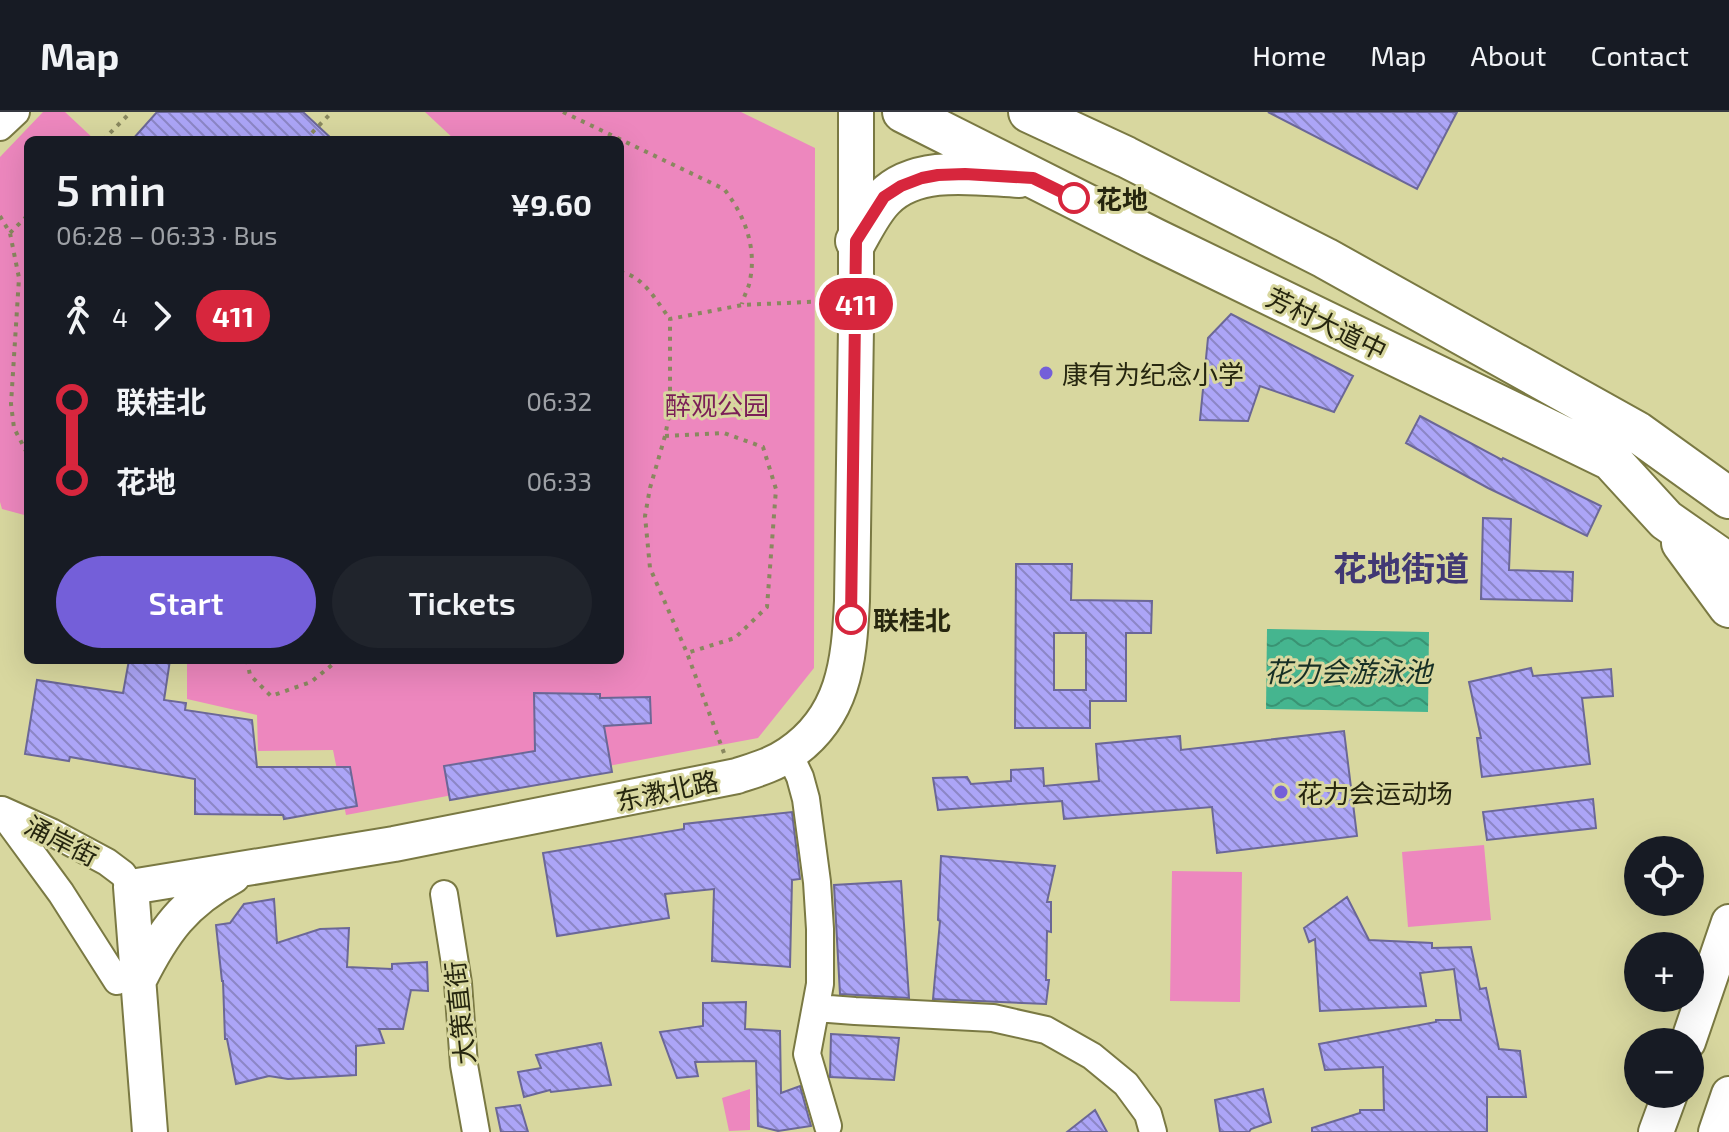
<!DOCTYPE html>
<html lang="en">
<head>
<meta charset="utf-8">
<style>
  :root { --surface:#171b24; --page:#20242c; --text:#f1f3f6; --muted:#9ea1a6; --line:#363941; --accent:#745fd9 }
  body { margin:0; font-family:"Exo 2","Noto Sans SC",sans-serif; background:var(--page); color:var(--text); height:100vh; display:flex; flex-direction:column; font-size:30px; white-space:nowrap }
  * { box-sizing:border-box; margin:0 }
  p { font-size:26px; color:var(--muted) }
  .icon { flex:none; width:44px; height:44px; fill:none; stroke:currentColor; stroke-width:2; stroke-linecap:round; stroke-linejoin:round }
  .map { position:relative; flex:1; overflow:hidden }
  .details { position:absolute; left:24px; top:24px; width:600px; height:528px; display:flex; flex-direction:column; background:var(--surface); border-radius:12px; box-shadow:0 8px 32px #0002 }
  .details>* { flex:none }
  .badge { padding:0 16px; border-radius:26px; font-size:28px; line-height:52px }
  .fabs { position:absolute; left:1624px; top:724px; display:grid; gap:16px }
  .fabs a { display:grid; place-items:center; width:80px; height:80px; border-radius:50%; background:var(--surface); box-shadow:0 8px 32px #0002; font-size:40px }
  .map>.badge { position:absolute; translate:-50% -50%; box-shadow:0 0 0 4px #fff }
  .legs { display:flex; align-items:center; gap:12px; height:88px; padding:0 32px; font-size:26px }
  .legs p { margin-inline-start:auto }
  .summary { display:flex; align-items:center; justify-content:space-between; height:136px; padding:0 32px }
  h1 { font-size:44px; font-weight:600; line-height:60px }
  .primary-button { display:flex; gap:16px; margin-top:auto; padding:16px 32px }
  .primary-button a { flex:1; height:92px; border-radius:48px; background:var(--accent); color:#fff; font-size:32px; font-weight:600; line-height:92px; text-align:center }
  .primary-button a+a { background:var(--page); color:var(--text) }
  ul { padding:0 32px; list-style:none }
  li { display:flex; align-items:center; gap:28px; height:80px; font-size:30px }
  li i { display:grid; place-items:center; width:12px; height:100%; margin:0 10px; background:currentColor }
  li i::after { content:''; width:20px; height:20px; margin:-10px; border:6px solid; border-radius:50%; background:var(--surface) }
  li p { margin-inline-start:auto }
  li:first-child i { background:linear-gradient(#0000 50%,currentColor 0) }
  li:last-child i { background:linear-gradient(currentColor 50%,#0000 0) }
  header { display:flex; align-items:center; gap:48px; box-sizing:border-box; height:112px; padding:0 40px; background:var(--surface); border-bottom:2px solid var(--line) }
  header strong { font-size:38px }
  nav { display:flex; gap:44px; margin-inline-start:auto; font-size:28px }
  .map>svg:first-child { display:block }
  .green { fill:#ed87be }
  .water { fill:url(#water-waves) }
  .building { fill:url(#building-back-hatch); stroke:#6b6797; stroke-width:2; fill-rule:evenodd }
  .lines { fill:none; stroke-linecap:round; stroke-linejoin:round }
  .minor-casing { stroke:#7a7943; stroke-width:30 }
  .major-casing { stroke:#7a7943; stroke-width:38 }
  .highway-casing { stroke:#7a7943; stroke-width:44 }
  .path { stroke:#89885f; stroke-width:4; stroke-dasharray:4 6; stroke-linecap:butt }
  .minor { stroke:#fff; stroke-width:26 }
  .major { stroke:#fff; stroke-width:34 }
  .highway { stroke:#fff; stroke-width:40 }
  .line-1-casing { stroke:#fff; stroke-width:18 }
  .line-1 { stroke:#d7263d; stroke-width:12 }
  .stop-1-dot { fill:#fff; stroke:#d7263d; stroke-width:4 }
  .poi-dot { fill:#745fd9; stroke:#d8d79f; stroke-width:3 }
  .labels { text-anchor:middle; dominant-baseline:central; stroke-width:6; stroke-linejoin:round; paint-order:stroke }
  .stop-label { font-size:26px; font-weight:bold; fill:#26260f; stroke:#d8d79f; text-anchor:start }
  .street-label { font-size:26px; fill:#26260f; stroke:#d8d79f }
  .poi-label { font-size:26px; fill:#26260f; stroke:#d8d79f; text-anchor:start }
  .park-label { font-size:26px; fill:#7b1e57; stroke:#d8d79f }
  .water-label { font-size:28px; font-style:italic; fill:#162f25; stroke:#d8d79f }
  .district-label { font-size:34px; font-weight:bold; fill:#413874; stroke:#d8d79f }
</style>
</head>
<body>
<header>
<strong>Map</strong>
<nav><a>Home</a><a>Map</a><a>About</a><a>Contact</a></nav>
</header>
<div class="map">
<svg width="1729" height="1020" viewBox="0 0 1729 1020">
  <defs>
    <pattern id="water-waves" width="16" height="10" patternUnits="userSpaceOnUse" patternTransform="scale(2)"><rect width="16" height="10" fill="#45b58f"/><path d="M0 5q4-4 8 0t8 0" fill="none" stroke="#399373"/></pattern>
    <pattern id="building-back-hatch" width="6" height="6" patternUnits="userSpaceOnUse" patternTransform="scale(2)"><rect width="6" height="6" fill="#aca5f7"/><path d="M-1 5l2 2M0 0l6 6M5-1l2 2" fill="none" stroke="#8c86c6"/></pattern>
  </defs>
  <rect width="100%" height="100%" fill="#d8d79f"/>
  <!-- green -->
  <path class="green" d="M43,0H65L95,28H28V404L2,397L0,390V45Z
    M425,0H741L815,36L814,556L758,626L346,703L333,638L258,639L257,603L187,587V548H620V28H455Z
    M1484,733L1491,808L1408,815L1402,740Z
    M1172,759L1242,760L1240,890L1170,889Z
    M750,977V1018L729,1019L722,986Z"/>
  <!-- water -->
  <path class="water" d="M1267,517L1429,520L1428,600L1266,597Z"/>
  <!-- building -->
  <path class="building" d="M157,0H303L333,28H132Z
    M1268,0H1457L1417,77Z
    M1231,202L1353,264L1334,300L1260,274L1248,309L1200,308L1208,226Z
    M1420,304L1502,348L1503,346L1601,394L1587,424L1488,376L1406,331Z
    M1483,406L1511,407L1509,458L1573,460L1572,489L1481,487Z
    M1016,452H1072L1071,488L1152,489L1151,521H1126V589H1090V616H1015ZM1054,521H1086V578H1054Z
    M129,548H170L164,588L186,591L185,598L252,608L257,655H350L357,694L284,707L283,703L195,702V667L70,645L69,649L25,642L37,568L123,581Z
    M1531,556L1533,564L1611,557L1613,584L1582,586L1590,652L1482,665L1477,626H1481L1469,570Z
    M534,581L600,582V586L650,585L651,611L604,614L612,660L450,688L444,654L535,639Z
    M1344,619L1357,724L1217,741L1212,695L1064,707L1062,689L938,698L933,666L967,665L971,672L1011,669V658L1043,656L1044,674L1099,669L1096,632L1180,624L1181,638Z
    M1593,687L1596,716L1487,728L1483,700Z
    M792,700L800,767L792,768L790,855L712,849L714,777L665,782L669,806L557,824L543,741L684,717V712Z
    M941,744L1055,754L1047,790H1051V820L1047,819L1046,868H1049L1046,892L933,887L940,809L938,808Z
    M901,769L909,886L840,882L834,773Z
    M1347,785L1369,828L1432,831V836L1471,835L1480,877L1486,876L1499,937L1520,939L1526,985H1487V1020H1312V1016L1360,1001V998H1384L1383,955L1325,958L1319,932L1436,910V908H1461L1454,857L1420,861L1426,894L1320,899L1315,827L1309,830L1304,816Z
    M274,787L277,831L320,817L349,816L347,855L392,857V852L427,850L428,879L411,878L403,917H379L384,931L356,934V963L288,967L269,964L236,972L227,927H225L223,869H222L216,813L230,811L244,792Z
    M746,890L745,917L780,919L781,981L800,974L811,1014L778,1019L758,1014L756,949L695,950L698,964L677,966L660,920L703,914V891Z
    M831,922L899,926L894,968L830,965Z
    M601,931L611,973L551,980L550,978L524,985L518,960L541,956L536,943Z
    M1263,977L1271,1010L1251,1017L1249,1020H1220L1215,988Z
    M520,993L528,1020H501L496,996Z
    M1095,998L1107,1020H1067Z"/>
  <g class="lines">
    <!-- minor casing -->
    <g class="minor-casing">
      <path id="minor" d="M0,15L16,0
        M789,642L800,665L806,687L817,770L820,817V872L807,942L828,1014
        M0,698L61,781L117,869
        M2,698L51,720L107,750L123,762L131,775
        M444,782L458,871L464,953L476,1020
        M816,896L855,899L993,906L1046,918L1092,944L1126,972L1148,1002L1153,1020"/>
    </g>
    <!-- major casing -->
    <g class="major-casing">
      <path id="major" d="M139,868C163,820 184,790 233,764
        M1688,930L1729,810
        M150,1020L131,775L394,732L737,664C755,658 773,653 789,642C844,605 849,550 852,489L856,214V0
        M1656,1020L1670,982
        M1716,1020L1729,982"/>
    </g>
    <!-- highway casing -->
    <g class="highway-casing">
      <path id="highway" d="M903,0L1155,127L1611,348L1666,408L1729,452
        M1029,0L1126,45L1325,146L1637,320L1729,386
        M856,129C864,115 872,98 884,86C917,52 977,63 1019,65
        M1682,431L1729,495"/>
    </g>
    <!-- path -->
    <path class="path" d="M563,0L724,77C744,102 757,135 750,168C749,176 744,183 742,192
      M103,28L131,0
      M305,28L332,0
      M0,104L10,121L19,166L11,292L14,316L28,343
      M10,121L28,103
      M620,160C644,164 656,189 670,207
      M665,324L724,321L763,335L776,377L767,495L735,526L687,541
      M247,548L250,563L271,584L311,570L338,548
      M724,641L687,541L650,456L645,404L650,376L665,324L670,299V207L742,193L828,189"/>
    <!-- minor -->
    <use href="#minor" class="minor"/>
    <!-- major -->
    <use href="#major" class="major"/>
    <!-- highway -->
    <use href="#highway" class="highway"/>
  </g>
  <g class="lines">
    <!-- line-1 casing -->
    <g class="line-1-casing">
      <path id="line-1" d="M851,507L856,129L884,85L901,74L922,66L938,63L965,62L1033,66L1074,86"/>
    </g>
    <!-- line-1 -->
    <use href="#line-1" class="line-1"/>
  </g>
  <!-- markers -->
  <g class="stop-1-dot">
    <circle cx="1074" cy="86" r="14"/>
    <circle cx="851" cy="507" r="14"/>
  </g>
  <g class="poi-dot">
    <circle cx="1046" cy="261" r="8"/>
    <circle cx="1281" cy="680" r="8"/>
  </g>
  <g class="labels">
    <!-- stop labels -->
    <g class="stop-label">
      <text x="1096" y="86">花地</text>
      <text x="873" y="507">联桂北</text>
    </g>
    <!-- street labels -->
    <g class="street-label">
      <text transform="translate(1327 211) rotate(26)">芳村大道中</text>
      <text transform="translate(667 678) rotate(-12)">东漖北路</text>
      <text transform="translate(62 728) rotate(27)">涌岸街</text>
      <text transform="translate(459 901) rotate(-96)">大策直街</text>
    </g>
    <!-- poi labels -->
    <g class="poi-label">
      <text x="1062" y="261">康有为纪念小学</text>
      <text x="1297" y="680">花力会运动场</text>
    </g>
    <!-- park labels -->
    <g class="park-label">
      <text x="717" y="292">醉观公园</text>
    </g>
    <!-- water labels -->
    <g class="water-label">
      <text x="1348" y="559">花力会游泳池</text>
    </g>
    <!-- district labels -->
    <g class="district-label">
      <text x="1401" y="455">花地街道</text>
    </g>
  </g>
</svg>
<div class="fabs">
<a><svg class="icon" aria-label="locate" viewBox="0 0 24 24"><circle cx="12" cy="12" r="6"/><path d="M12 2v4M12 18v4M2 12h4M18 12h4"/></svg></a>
<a>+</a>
<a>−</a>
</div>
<b class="badge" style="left:856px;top:192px;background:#d7263d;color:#fff">411</b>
<section class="details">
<div class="summary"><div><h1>5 min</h1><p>06:28 – 06:33 · Bus</p></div><b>¥9.60</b></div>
<div class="legs"><svg class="icon" aria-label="walk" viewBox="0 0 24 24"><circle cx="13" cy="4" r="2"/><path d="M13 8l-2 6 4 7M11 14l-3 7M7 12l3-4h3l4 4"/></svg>4<svg class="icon" aria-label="forward" viewBox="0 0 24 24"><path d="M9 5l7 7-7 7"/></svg><b class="badge" style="background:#d7263d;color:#fff">411</b></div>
<ul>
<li><i style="color:#d7263d"></i><b>联桂北</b><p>06:32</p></li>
<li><i style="color:#d7263d"></i><b>花地</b><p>06:33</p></li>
</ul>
<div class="primary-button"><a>Start</a><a>Tickets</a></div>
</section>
</div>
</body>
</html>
